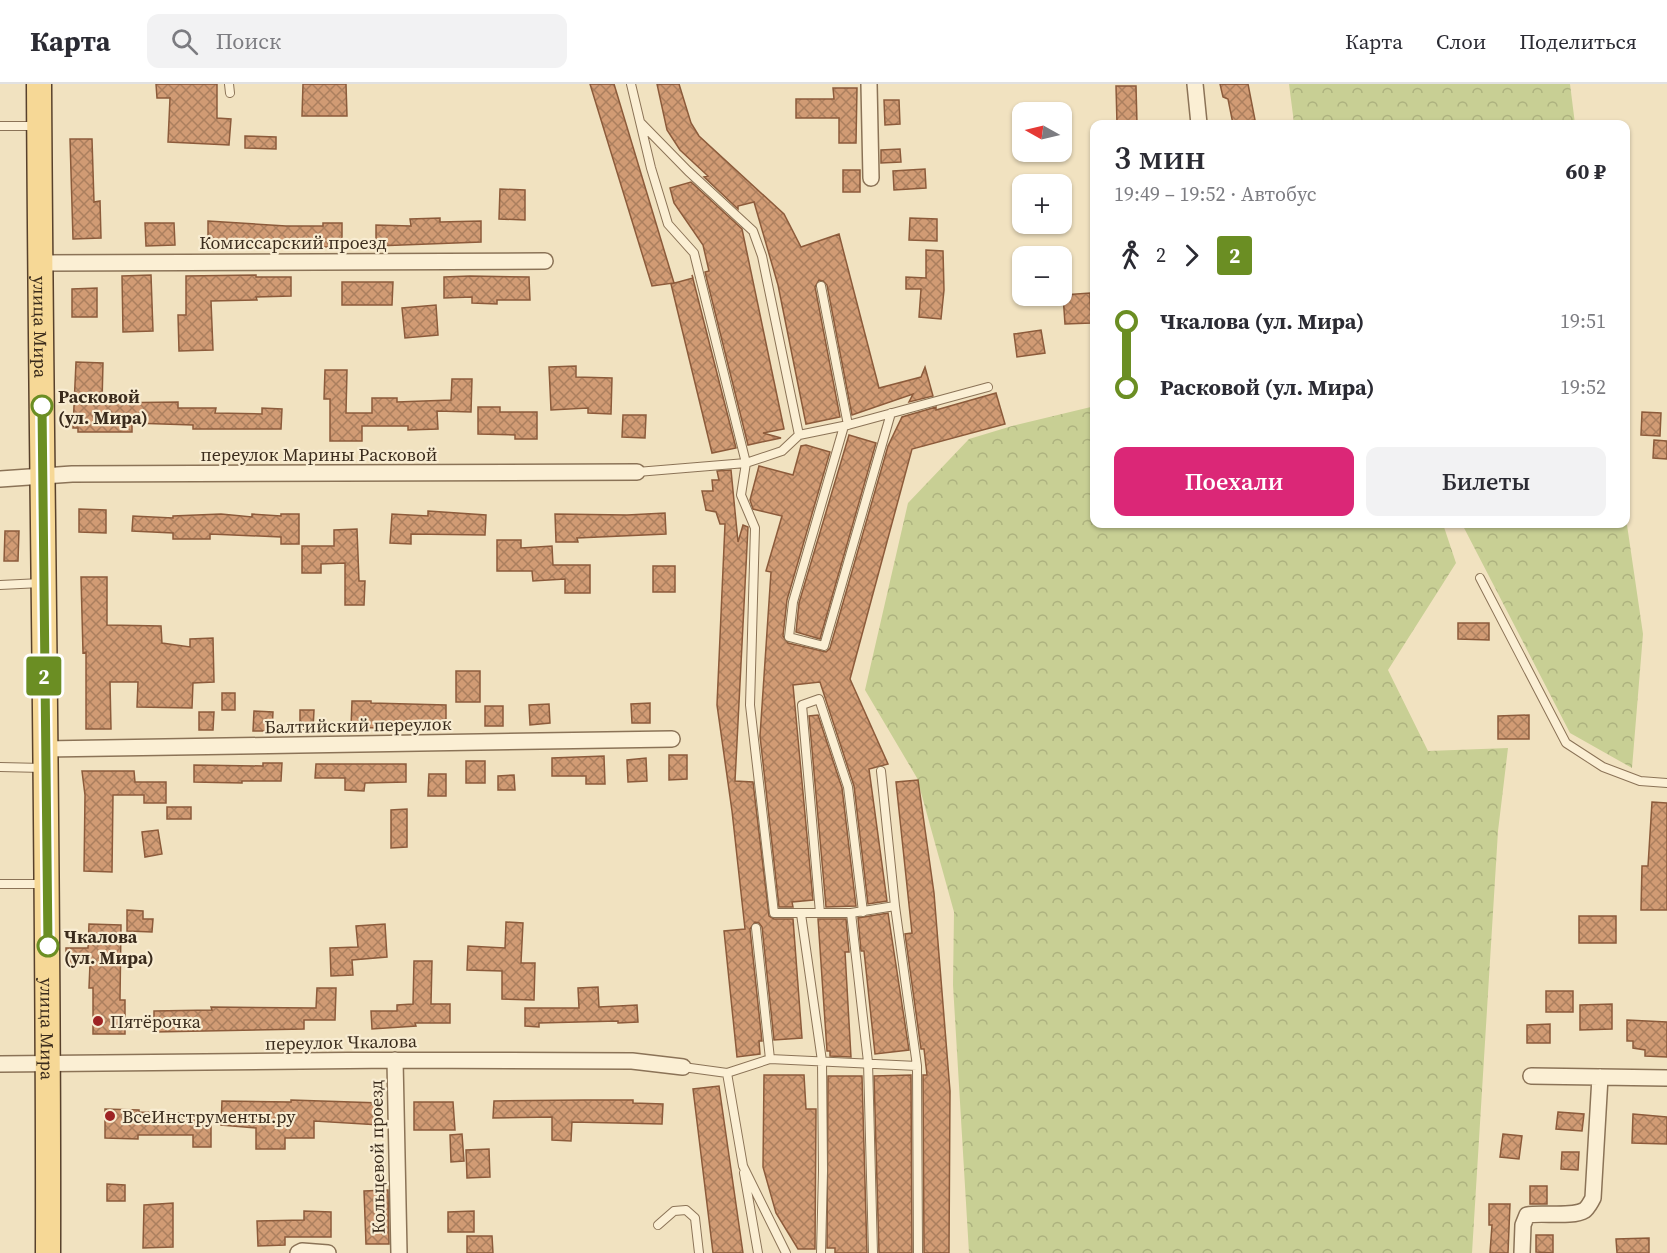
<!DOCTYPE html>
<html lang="ru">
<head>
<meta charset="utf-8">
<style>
  :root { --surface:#fff; --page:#f2f2f3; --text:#2b2b33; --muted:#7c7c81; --line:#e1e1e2; --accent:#db2777 }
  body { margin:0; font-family:"Source Serif 4",serif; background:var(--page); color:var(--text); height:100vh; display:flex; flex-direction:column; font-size:22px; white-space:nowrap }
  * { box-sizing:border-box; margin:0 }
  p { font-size:20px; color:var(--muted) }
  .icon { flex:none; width:33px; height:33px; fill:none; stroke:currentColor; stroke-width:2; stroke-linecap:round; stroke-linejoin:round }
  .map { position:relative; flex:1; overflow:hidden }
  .details { position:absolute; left:1090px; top:36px; width:540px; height:408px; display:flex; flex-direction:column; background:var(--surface); border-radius:12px; box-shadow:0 2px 4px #0004 }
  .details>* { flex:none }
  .badge { padding:0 12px; border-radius:4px; font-size:21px; line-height:39px }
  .needle { width:39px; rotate:278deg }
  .buttons { position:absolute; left:1012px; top:18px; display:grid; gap:12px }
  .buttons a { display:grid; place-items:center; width:60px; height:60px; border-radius:12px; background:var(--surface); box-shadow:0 2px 4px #0004; font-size:30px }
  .map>.badge { position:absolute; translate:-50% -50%; box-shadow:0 0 0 3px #fff }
  .legs { display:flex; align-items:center; gap:9px; height:66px; padding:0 24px; font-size:20px }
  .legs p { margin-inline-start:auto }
  .summary { display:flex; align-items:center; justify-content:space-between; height:102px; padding:0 24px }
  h1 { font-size:33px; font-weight:600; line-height:45px }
  .action { display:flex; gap:12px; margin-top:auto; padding:12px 24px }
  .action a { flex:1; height:69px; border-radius:12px; background:var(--accent); color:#fff; font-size:24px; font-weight:600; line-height:69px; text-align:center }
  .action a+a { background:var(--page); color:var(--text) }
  ul { padding:0 24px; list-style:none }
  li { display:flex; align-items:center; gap:21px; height:66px; font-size:22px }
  li i { display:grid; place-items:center; width:9px; height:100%; margin:0 8px; background:currentColor }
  li i::after { content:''; width:15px; height:15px; margin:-8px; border:4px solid; border-radius:50%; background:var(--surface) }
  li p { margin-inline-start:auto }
  li:first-child i { background:linear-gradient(#0000 50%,currentColor 0) }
  li:last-child i { background:linear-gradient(currentColor 50%,#0000 0) }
  header { display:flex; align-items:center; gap:36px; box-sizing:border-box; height:84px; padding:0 30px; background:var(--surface); border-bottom:2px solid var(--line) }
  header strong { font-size:28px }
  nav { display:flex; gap:33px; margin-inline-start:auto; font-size:21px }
  .search { width:420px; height:54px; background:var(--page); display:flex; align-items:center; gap:15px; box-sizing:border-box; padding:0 21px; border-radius:12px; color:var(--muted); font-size:22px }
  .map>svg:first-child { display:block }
  .forest { fill:url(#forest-crowns) }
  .building { fill:url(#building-cross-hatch); stroke:#8c5b3b; stroke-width:1.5 }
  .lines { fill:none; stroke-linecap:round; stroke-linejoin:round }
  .lane-casing { stroke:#8b7357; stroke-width:10 }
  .street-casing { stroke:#8b7357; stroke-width:18 }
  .primary-casing { stroke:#58412c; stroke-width:27 }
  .lane { stroke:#fbefd4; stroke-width:8 }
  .street { stroke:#fbefd4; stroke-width:15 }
  .primary { stroke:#f6d896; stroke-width:24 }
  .line-1-casing { stroke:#fff; stroke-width:14 }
  .line-1 { stroke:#6b8e23; stroke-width:9 }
  .stop-1-dot { fill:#fff; stroke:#6b8e23; stroke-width:3 }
  .poi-dot { fill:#9e2324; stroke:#f8ecd1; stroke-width:2 }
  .labels { text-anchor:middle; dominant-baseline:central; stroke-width:4.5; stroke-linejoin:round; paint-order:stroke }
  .street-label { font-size:18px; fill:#3a2b1c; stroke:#f8ecd1 }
  .stop-label { font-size:18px; font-weight:bold; fill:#3a2b1c; stroke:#f8ecd1; text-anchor:start }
  .poi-label { font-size:18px; fill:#3a2b1c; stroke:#f8ecd1; text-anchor:start }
</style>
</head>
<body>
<header>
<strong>Карта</strong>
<div class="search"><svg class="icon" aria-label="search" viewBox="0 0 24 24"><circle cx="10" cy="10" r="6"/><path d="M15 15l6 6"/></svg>Поиск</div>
<nav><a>Карта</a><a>Слои</a><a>Поделиться</a></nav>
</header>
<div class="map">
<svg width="1667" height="1169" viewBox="0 0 1667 1169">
  <defs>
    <pattern id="forest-crowns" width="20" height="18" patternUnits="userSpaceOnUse" patternTransform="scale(1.5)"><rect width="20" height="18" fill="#c8cf94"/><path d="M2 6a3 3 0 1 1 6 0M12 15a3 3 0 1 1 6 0" fill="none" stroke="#adb27f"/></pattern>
    <pattern id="building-cross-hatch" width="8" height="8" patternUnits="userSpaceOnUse" patternTransform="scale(1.5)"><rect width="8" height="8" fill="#d19b74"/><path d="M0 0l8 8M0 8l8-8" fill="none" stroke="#ab7f5e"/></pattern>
  </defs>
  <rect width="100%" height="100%" fill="#f1e2c0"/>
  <!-- forest -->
  <path class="forest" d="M1289,0H1570L1575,40H1290L1294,39Z
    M1095,322V440H1443L1456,479L1388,586L1428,667L1508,664L1498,747L1472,1169H969L953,901L954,828L917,694L865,606L908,419L969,355L1012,342Z
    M1626,434L1643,550L1632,684L1570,649L1462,440H1626Z"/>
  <!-- building -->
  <path class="building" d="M156,0H217V34L231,35L229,61L168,58L170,14H157Z
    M303,0H346L347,32H302Z
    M590,0H614L674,199L652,202Z
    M657,0H679L691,39L699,52L784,130L801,163L839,150L879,304L921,293L925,283L933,312L909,318L913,310L852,331L827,201L823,197L819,196L815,203L840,333L806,340L778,201L754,118L738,122V125L704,93L708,92L680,66L667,46Z
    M1220,0H1248L1255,36L1233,40L1228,15L1223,13Z
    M1116,2H1136L1137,40H1117Z
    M833,4H857L856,59H839V34H796V15H834Z
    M884,16H899L900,40L885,41Z
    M245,52L276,53V65L245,64Z
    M70,55H92L94,118L100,117L101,154L73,155Z
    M900,65L901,78L881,79V66Z
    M925,85L926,104L894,106L893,87Z
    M843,86H860V108H843Z
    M691,98L742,145L784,345L763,349L781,354L748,361L705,188L709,187L703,161L674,119L670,104Z
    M500,105L525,106V136L499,135Z
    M440,134V138L481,137V158L376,162V141L411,142L410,135Z
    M910,134L937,135V157L909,156Z
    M208,137L286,142H323V139H342V163L208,162Z
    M145,139H174L175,161L146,162Z
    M926,166L943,167L944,206L941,235L919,233L921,205H906V193L926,194Z
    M151,191L153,247L123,248L122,192Z
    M256,191V193H291V212L256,213L257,216L211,217L213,266L179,267L178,231H186V192Z
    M692,191L736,364L712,369L671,200L693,194Z
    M470,192L529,193L530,216H497V220L472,219V213L444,214V193Z
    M342,198H393L392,221H342Z
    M97,204V233H72V205Z
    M1090,209L1091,239L1065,240L1063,211Z
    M436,221L438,251L405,254L402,224Z
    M1041,246L1045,269L1017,273L1014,250Z
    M76,278L103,279L102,319L178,318V324H216L215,329L262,330V324L282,325L281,345H193V341L132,339V348H78V344H73Z
    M576,282V293L612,294L611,330L588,329V324L551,326L549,283Z
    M325,286H347L346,329H372V314H397V318L451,316L452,295H472L471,328L437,327L438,345L408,346V342H362V357H330V315H324Z
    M996,309L1005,340L912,365L850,595L888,680L869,685L887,817L868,820L854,702L820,598L793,601L813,816L792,818L793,823H779L760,652L771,488L766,487L782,432L753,425L750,416L759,382L793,391L801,362L806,361L830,368L787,516L783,552L788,559L826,568L830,564L888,362L902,333L936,323V326Z
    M478,323H500V328H537V355H515V351L478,350Z
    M1642,328L1661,329L1660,352L1641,351Z
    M623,331H646L645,354L622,353Z
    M849,351L876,359L820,555L796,548L799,519Z
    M1654,356L1667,357V375L1653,374Z
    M731,386L738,458L743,441L748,443L735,697L753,698L769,832L774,835H793L802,954L774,956L762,843L759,839L755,838L750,845L762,957H759L760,970L737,973L724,847L745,845L732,727L717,621L725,440H720L716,428L706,426L702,407H713L712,396H719L717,387Z
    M79,425L106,426V449L79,448Z
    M428,427L486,431L485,451L411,450V460L390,459L392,430L428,432Z
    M665,429L666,450L577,454L578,458H556L555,430L627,431Z
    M221,430L252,433V430L281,432V430H299V460H281V453L210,450V455H173V449L132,447L133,432L173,434V432Z
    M357,445L359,497H365L364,521H345V479L321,480V489H302V462H334V446Z
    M5,447H19L18,477H4Z
    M497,456H521V464L552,462L553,481H590V509H565V495L533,497L532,487H497Z
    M653,482H675V508H653Z
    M81,493H107V541L161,542L162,559L190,563V555L213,554L214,598L193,599L192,624L137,623L138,598H110L111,645H86V568L83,569Z
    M1458,539H1489V556L1458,555Z
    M456,587H480V618H456Z
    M222,609H235V626H222Z
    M352,617H371V619L446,621V640L407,639V645L351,643Z
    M650,619V639H632L631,620Z
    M549,620L550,639L530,641L529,621Z
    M485,622H503V642H485Z
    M300,626H314L313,645H300Z
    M254,627L273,628L272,647H253Z
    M199,628H214L213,646H199Z
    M818,631L842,704L856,822L826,823L809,632Z
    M1529,631V655H1498V632Z
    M669,671H687V695L669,696Z
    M604,672L605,700H586V692H552V674Z
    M646,674L647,697L628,698L627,676Z
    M466,677H485V699H466Z
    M263,679H282L281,697H242V699L194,698V681L263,682Z
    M316,680H406V698L365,699L364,707L345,706V694H315Z
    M82,687H134L135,698H166V719H144V711H113L112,788L84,787L85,711Z
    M429,690H446V712H428Z
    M514,691L515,706H498V692Z
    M918,696L934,809L950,1007L949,1169H924L923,991H927L924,965H921L905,850L912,849L896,698Z
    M1652,718L1667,719V826H1641L1642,782H1648Z
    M167,723H191V735H167Z
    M407,725V763L391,764V726Z
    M158,746L162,770L145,773L142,748Z
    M127,826L143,827V835H153L152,848L127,847Z
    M888,829L909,966L875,970L864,867H861L858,834Z
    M1579,832H1616V859H1579Z
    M818,835H846L849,868H845L851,973L830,972V967H827Z
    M506,838L523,839L521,879H535L534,916L502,915V887L467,886L468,862L505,864Z
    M89,840L121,841L120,916H125V950H93V904H89L90,880H66V864H88Z
    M385,840L387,873L352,876L353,891L331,892L330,864L358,863L356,842Z
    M414,877H432L431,920H450V939H415L416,942L372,945L371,927H397V921L413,920Z
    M598,903L599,923L637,921L638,938L618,939V937L539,939V943L525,942V924H579L578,904Z
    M317,904H336L335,936H304V945L154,948V927L212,926L211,923L316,924Z
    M1546,907H1573V928H1546Z
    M1612,920V945L1580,946V921Z
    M1627,936L1667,938V973L1645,972V966L1633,964V957H1627Z
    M1550,940V959H1527V941Z
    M764,991H804L806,1025H816L815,1165H798L776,1129L763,1083Z
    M911,991L912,1169H879L874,992Z
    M828,992H862L867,1169H835V1164H827Z
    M719,1002L743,1169H713L693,1005Z
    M291,1016L381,1019L380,1041L314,1037V1054H285V1065H256V1044L221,1041L222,1017L291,1018Z
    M584,1016H633V1019L663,1020L662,1040L572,1038L571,1057L552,1056V1033L493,1034L494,1017Z
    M414,1018H453L455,1046H414Z
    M105,1025L139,1026V1028L183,1029V1036H211V1063H193V1051H138V1055L105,1054Z
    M1558,1028L1584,1030L1582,1047L1556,1045Z
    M1633,1030L1667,1033V1060L1632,1059Z
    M462,1050L464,1077L451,1078L450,1051Z
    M1503,1050L1522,1052L1519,1075L1500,1073Z
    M489,1065L490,1093L467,1094L466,1066Z
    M1562,1068H1579L1578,1086L1561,1085Z
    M107,1100L125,1101V1117H107Z
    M1530,1102H1547V1120H1530Z
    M388,1106L389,1160H366L364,1107Z
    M173,1119V1163L143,1164L144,1121Z
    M1489,1120H1510L1508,1169H1490L1492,1141H1489Z
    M304,1127L331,1128V1153H285V1161L258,1162L257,1137L304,1136Z
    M474,1127V1148H448V1128Z
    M1536,1151H1553V1169L1536,1168Z
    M467,1152H492L493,1169H467Z
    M1649,1154V1169H1617L1616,1155Z"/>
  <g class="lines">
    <!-- lane casing -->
    <g class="lane-casing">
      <path id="lane" d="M229,0L230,9
        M631,0L651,84L668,140L694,169L746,379L741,411L755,444L750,621L774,829H851L895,822L881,687
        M641,39L688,87L753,147L762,172L799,351
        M0,42H35
        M821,202L848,341
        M844,342L793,518L789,553L824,562L891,329
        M637,388L746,379L782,367L799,351L848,341L988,303
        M1480,494L1566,659L1603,683L1640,697L1667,699
        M0,501L41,499
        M0,683L43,684
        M0,800H43
        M895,822L917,982
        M820,829L802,621L819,615L848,703L863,828
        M851,829L868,978L873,1169
        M801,830L822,977L823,1087L821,1169
        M756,844L770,975
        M683,983L727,989L770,975L917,982L918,1169
        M727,989L743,1082L786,1169
        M744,1089L758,1169
        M658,1141L674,1127L686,1126L695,1134L699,1169"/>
    </g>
    <!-- street casing -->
    <g class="street-casing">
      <path id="street" d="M869,0L871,94
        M1195,0L1199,40
        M41,179L545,177
        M0,395L72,390L637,388
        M44,665L672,655
        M395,976L399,1169
        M0,980L395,976L632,977L683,983
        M1531,992L1667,994
        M298,1169L302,1167L328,1169
        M1522,1169L1523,1141L1527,1131C1542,1128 1572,1134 1585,1126C1588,1123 1591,1118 1593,1114L1600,993"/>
    </g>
    <!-- primary casing -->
    <g class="primary-casing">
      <g id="primary">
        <path id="s1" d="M39,0C41,390 49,779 48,1169"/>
      </g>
    </g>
    <!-- lane -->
    <use href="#lane" class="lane"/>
    <!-- street -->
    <use href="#street" class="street"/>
    <!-- primary -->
    <use href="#primary" class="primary"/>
  </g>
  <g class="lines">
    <!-- line-1 casing -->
    <g class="line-1-casing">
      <path id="line-1" d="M42,322L48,862"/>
    </g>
    <!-- line-1 -->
    <use href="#line-1" class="line-1"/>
  </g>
  <!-- markers -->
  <g class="stop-1-dot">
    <circle cx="42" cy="322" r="10"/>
    <circle cx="48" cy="862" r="10"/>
  </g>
  <g class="poi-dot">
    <circle cx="98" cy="937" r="6"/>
    <circle cx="110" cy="1032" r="6"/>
  </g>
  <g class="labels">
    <!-- street labels -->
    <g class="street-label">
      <text x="293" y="158">Комиссарский проезд</text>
      <text stroke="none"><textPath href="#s1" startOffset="243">улица Мира</textPath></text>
      <text x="319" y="370">переулок Марины Расковой</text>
      <text transform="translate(358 641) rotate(-1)">Балтийский переулок</text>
      <text stroke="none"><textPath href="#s1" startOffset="945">улица Мира</textPath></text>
      <text transform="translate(341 958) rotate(-1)">переулок Чкалова</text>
      <text transform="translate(377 1073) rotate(-91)">Кольцевой проезд</text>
    </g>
    <!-- stop labels -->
    <g class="stop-label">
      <text x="58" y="312">Расковой<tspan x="58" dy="21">(ул. Мира)</tspan></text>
      <text x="64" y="852">Чкалова<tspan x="64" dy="21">(ул. Мира)</tspan></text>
    </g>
    <!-- poi labels -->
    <g class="poi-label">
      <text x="110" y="937">Пятёрочка</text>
      <text x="122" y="1032">ВсеИнструменты.ру</text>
    </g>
  </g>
</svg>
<div class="buttons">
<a><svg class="needle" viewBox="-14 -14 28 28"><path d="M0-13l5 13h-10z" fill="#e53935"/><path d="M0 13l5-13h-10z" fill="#7c7c81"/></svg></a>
<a>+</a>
<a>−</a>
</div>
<b class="badge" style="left:44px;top:592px;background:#6b8e23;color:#fff">2</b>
<section class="details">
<div class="summary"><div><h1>3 мин</h1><p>19:49 – 19:52 · Автобус</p></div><b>60 ₽</b></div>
<div class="legs"><svg class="icon" aria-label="walk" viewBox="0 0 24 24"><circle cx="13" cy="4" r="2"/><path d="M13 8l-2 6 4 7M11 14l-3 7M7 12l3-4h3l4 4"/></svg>2<svg class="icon" aria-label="forward" viewBox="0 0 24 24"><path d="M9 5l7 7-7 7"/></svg><b class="badge" style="background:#6b8e23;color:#fff">2</b></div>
<ul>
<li><i style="color:#6b8e23"></i><b>Чкалова (ул. Мира)</b><p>19:51</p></li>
<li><i style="color:#6b8e23"></i><b>Расковой (ул. Мира)</b><p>19:52</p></li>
</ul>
<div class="action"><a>Поехали</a><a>Билеты</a></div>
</section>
</div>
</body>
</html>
